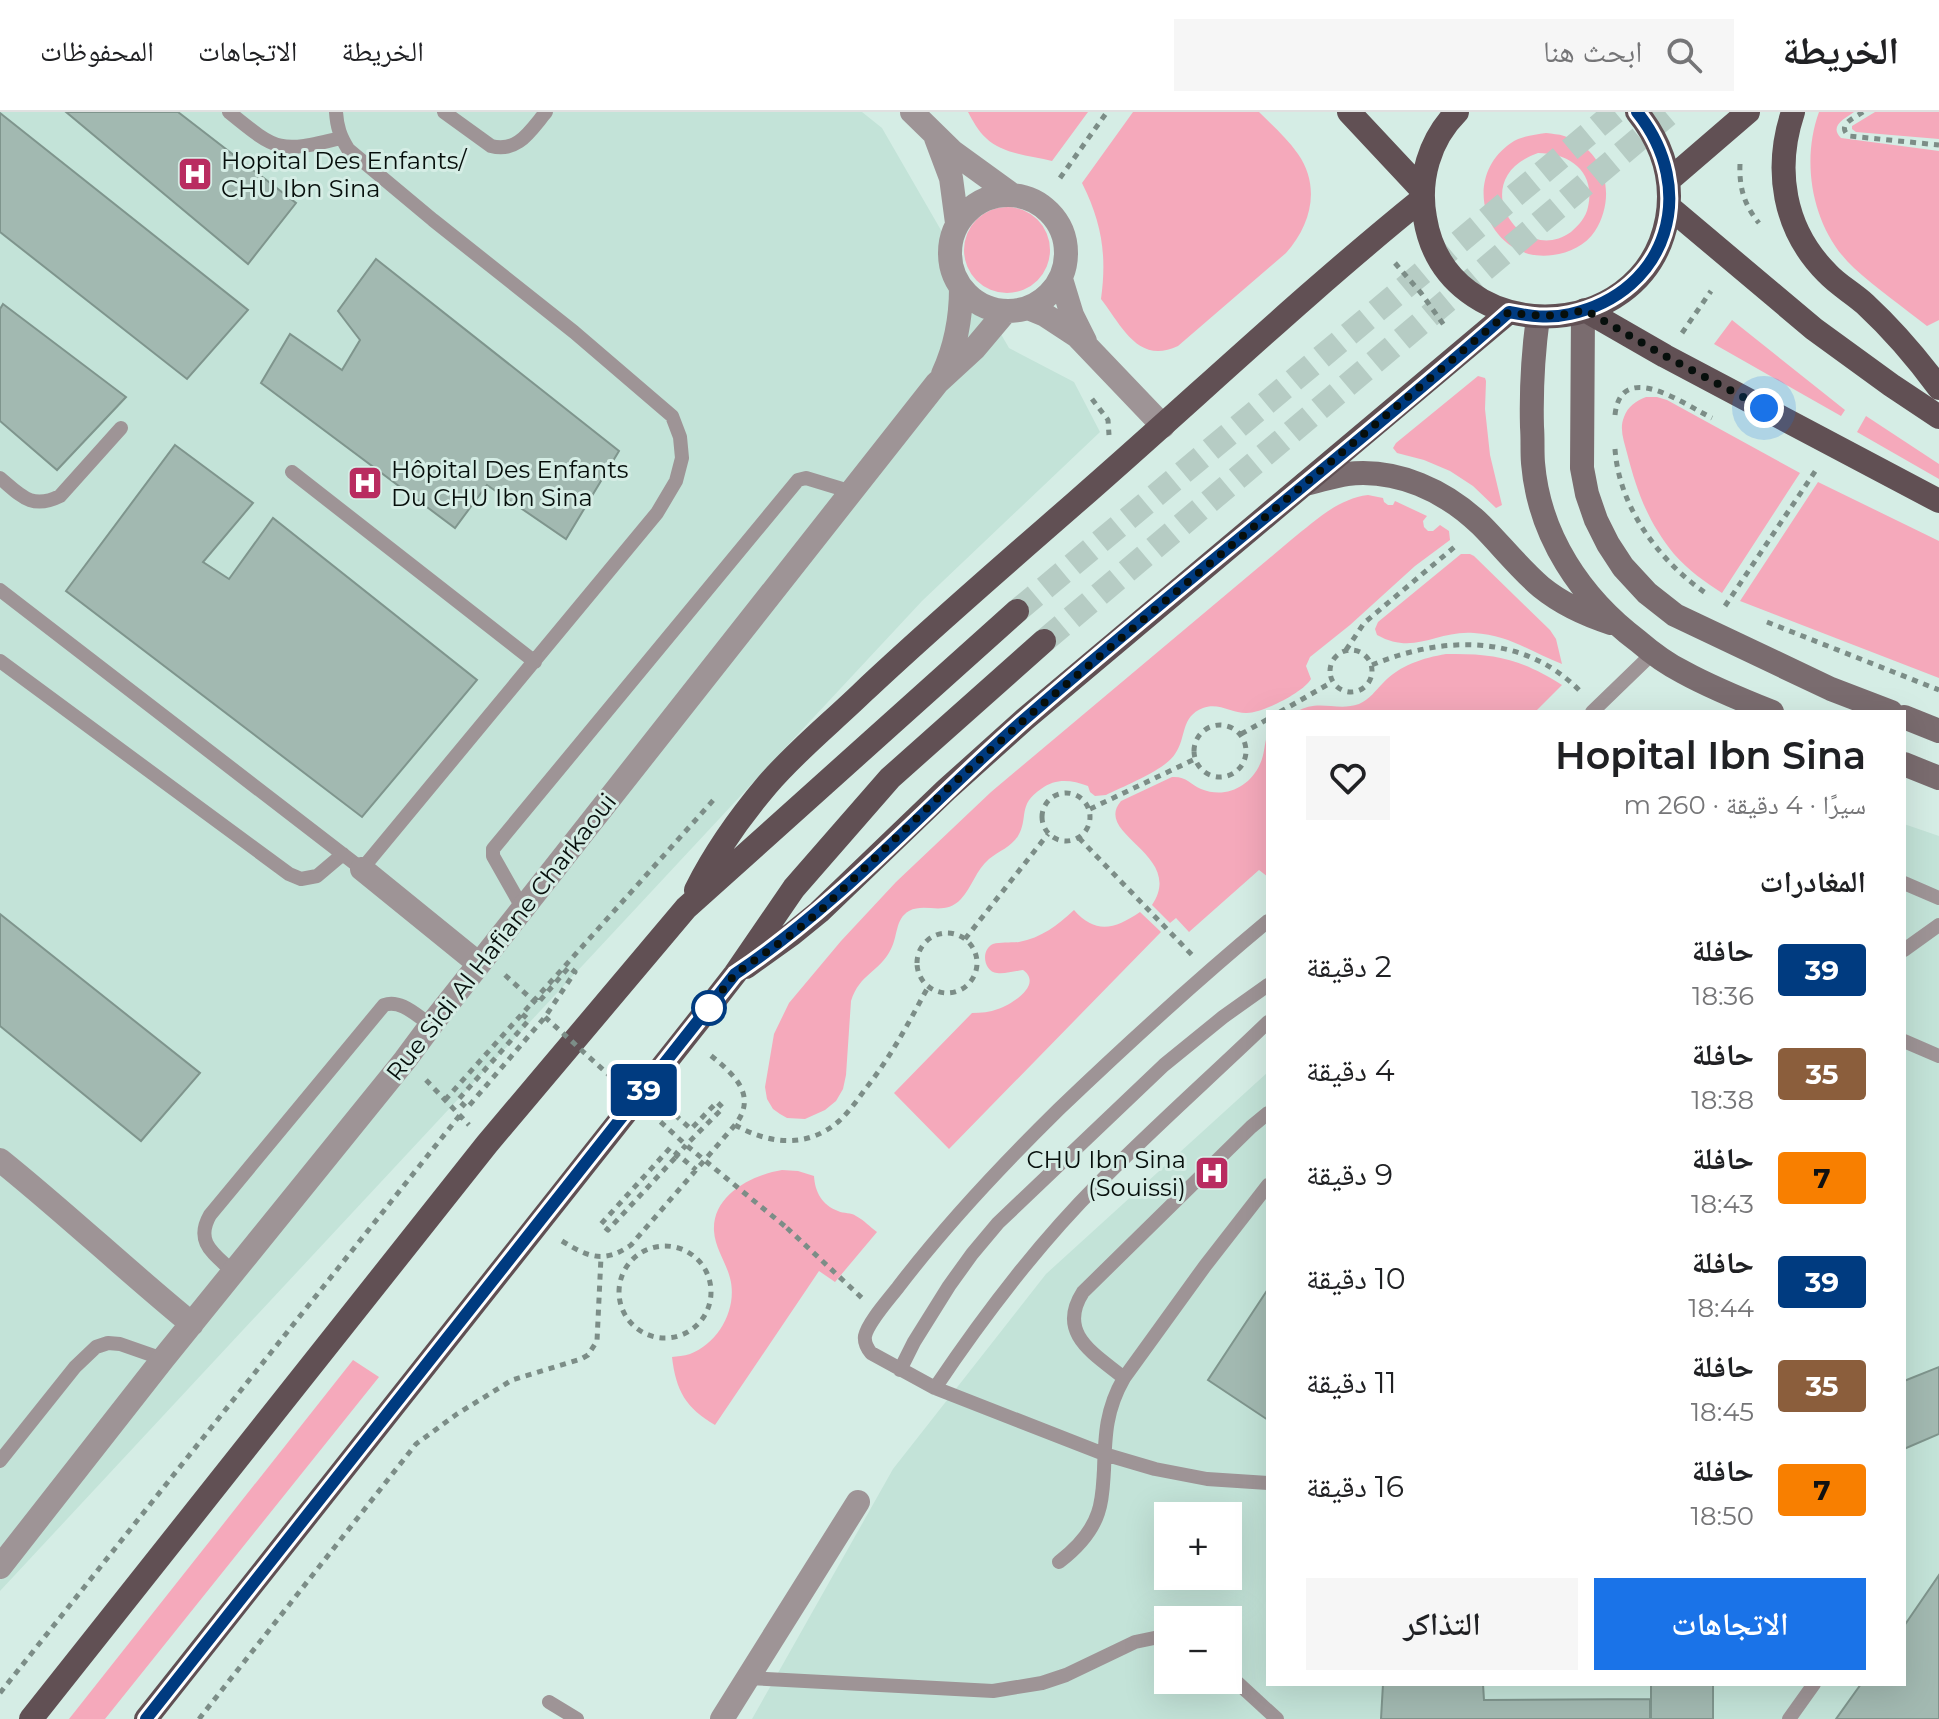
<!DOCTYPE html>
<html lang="ar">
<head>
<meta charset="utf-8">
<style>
  :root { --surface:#fff; --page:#f6f6f6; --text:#202124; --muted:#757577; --line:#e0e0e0; --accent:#1a73e8 }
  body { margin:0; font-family:Montserrat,"Noto Naskh Arabic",sans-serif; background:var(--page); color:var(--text); direction:rtl; height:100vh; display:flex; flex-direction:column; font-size:30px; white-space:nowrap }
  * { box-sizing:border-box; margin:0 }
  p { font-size:26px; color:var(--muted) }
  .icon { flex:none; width:44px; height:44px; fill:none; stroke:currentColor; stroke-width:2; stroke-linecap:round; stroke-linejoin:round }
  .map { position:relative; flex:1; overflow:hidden; direction:ltr }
  .drawer { position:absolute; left:1266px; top:598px; width:640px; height:976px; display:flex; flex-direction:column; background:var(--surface); border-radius:0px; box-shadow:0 8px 32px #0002; direction:rtl }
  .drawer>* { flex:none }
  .badge { padding:0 16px; border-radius:6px; font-size:28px; line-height:52px }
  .controls { position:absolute; left:1154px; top:1390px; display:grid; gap:16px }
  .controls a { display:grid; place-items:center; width:88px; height:88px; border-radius:0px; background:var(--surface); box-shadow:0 8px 32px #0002; font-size:40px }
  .you { position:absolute; width:40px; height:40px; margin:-20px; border:6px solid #fff; border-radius:50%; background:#1a73e8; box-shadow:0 0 0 12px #1a73e833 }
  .map>.badge { position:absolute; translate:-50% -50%; box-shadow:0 0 0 4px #fff }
  h2 { padding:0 40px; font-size:30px; line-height:72px }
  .round { display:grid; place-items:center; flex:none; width:84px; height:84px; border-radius:0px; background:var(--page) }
  .head { display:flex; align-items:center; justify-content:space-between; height:136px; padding:0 40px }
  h1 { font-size:38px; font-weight:600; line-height:60px }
  .button { display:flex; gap:16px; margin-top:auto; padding:16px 40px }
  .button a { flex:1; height:92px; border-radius:0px; background:var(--accent); color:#fff; font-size:32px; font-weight:600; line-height:92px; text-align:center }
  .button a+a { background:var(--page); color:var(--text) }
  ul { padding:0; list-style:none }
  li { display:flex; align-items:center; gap:24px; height:104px; padding:0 40px }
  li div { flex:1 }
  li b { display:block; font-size:30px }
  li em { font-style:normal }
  li .badge { min-width:88px; font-weight:700; text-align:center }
  header { display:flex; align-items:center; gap:48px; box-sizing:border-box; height:112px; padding:0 40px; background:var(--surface); border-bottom:2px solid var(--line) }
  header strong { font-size:38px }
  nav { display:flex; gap:44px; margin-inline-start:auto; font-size:28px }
  .search { width:560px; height:72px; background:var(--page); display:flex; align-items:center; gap:20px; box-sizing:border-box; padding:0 28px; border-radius:0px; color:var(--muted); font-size:30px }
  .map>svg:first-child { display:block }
  .built { fill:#c3e3d8; fill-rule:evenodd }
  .green { fill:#f5a9bb; fill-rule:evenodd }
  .building { fill:#a2b9b1; stroke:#7f958d; stroke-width:2 }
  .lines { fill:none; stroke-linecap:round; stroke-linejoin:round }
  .primary-tunnel { stroke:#b6ccc4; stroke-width:24; stroke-dasharray:24 12; stroke-linecap:butt }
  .path { stroke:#7c8d87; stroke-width:5; stroke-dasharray:6 6; stroke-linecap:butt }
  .lane { stroke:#9e9496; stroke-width:14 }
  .street { stroke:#9e9496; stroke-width:24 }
  .secondary { stroke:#7a6c6f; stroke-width:24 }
  .primary { stroke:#615054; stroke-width:24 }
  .path-bridge { stroke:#7c8d87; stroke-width:5; stroke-dasharray:6 6; stroke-linecap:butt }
  .line-casing { stroke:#fff; stroke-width:18 }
  .line { stroke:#003b80; stroke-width:12 }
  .walk { stroke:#070f0c; stroke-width:8; stroke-dasharray:0 14.4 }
  .stop-dot { fill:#fff; stroke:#003b80; stroke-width:4 }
  .labels { text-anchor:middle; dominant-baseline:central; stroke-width:6; stroke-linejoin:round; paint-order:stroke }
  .poi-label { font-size:24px; fill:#070f0c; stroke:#d5ede5; text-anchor:start }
  .street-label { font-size:24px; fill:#070f0c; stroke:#d5ede5 }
</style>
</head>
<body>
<header>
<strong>الخريطة</strong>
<div class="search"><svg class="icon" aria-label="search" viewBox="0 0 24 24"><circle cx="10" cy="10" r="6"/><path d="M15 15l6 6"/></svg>ابحث هنا</div>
<nav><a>الخريطة</a><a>الاتجاهات</a><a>المحفوظات</a></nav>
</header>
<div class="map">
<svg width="1939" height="1607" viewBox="0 0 1939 1607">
  <rect width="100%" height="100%" fill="#d5ede5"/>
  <!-- built -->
  <path class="built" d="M0,0H862L882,16L1009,236L1074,270L1100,320L922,489L0,1479Z
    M1904,712L1939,724V1607H752L893,1357L1046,1162L1268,960V1572H1904ZM1168,1404H1228V1464H1168ZM1168,1508H1228V1568H1168Z"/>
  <!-- green -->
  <path class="green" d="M968,0H1088L1052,49C1031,44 1002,42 986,26C978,19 973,9 968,0Z
    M1133,0H1259C1272,13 1287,26 1298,42C1321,75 1311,113 1286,141L1178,234C1138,253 1122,214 1101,187C1107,143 1102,111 1082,71Z
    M1819,0H1854C1844,7 1829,14 1841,26L1939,39V208L1927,214C1903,195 1877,177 1854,156C1813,118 1800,52 1819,0Z
    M1875,0H1939V27L1856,20L1852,17V14Z
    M1546,21C1552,22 1559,22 1564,24C1606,37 1617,85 1595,119C1586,133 1569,141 1553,143C1489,152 1457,68 1511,31C1521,24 1534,23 1546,21ZM1538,41C1569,41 1596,59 1588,95C1586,105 1579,113 1571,120C1521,156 1463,67 1538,41Z
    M964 138a43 43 0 1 1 86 0a43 43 0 1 1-86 0Z
    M1732,208L1845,298L1841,304L1714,232Z
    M1478,264L1485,266L1486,269L1485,297L1490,343L1502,393L1496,396L1473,374L1450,359L1424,348L1397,341L1393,336L1396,331Z
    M1646,285H1657L1667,288L1800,361L1722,481C1705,470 1688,458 1674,442C1648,410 1637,380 1627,341C1624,329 1619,317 1624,305C1628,294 1636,289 1646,285Z
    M1866,304L1939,352V367L1857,320Z
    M1818,370L1939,429V566L1740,489Z
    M1368,383L1383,386L1384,390L1388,393H1393L1395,389L1427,404L1423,409L1424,415L1428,419H1433L1440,413L1449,419L1450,428L1415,454L1350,513L1310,545L1306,554L1311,567C1304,580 1261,602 1246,601C1232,601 1218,590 1203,596C1180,605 1187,625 1175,642C1165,658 1124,674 1106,683L1095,684L1090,680L1088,674C1071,668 1056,666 1041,677C1017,693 1029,706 1018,724C1011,735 999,739 989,747C976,758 972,775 961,787C944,805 926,790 909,799C895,807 898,824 891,837C879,861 860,861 851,889L846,963L843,977L836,989L825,998L805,1007L787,1006L780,1002L773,997L767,987L765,975L774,922L789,891L841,829L896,770L991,680L1291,428C1315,409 1337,387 1368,383Z
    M1461,442H1470L1474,444L1550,518L1556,527L1562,552C1531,540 1509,523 1474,521C1436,518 1415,544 1377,523L1375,517L1378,510Z
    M1446,542C1495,541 1521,547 1562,573L1535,600H1296C1319,586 1336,600 1359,592C1370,587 1375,579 1383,571C1400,553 1423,546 1446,542Z
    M1268,621V765L1259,758L1189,820L1176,806L1170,811L1152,793C1186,742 1092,723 1121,689L1172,665C1186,664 1190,672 1201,677C1225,687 1250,675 1260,652C1265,642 1264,631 1268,621Z
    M1074,798C1096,823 1115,817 1140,800L1161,820L949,1037L894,981L972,901C981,901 990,900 998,897C1013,892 1043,872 1023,858C1015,859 1005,862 997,861C984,860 980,838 993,832C1000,830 1011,831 1019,830C1041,826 1058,813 1074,798Z
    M782,1058L798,1059L814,1064C815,1080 822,1093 838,1099C844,1102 851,1100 856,1104C864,1108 870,1115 877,1120L835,1170L819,1159L715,1313C686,1296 676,1279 672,1245C677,1244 684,1244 690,1242C719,1231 738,1196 730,1166C726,1150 715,1136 714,1119C712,1083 752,1063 782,1058Z
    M353,1248L379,1265L105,1607H69Z"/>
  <!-- building -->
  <path class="building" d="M66,0H178L296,91L248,152Z
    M0,1L248,198L187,267L0,120Z
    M376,147L619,339L566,427L487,373L455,416L261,271L290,222L342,258L360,228L338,199Z
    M3,192L126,285L57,358L0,309V197Z
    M175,333L253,391L203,450L229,467L273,406L477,568L362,705L66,479Z
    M0,802L200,961L141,1029L0,914Z
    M1268,1177V1308L1208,1268Z
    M1939,1255V1322L1904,1337V1269Z
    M1939,1463V1607H1836L1861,1572H1904V1514Z
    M1383,1572H1483L1484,1588L1650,1587V1607H1381Z
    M1651,1572H1713V1607H1651Z"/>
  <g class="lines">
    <!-- primary-tunnel -->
    <path class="primary-tunnel" d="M1017,499L1615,0
      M1044,529L1671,0"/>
    <!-- path -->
    <path class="path" d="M1863,0C1854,6 1836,13 1849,24L1939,33
      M1740,52C1739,75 1744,93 1759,111
      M1060,66L1107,0
      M1395,151L1421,181L1446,216
      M1682,221L1711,179
      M1092,287L1108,308L1109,323
      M1615,303C1621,246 1685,293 1712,306
      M1615,337C1619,396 1660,450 1707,482
      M1725,494L1816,358
      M1767,510L1939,578
      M1330 559a21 21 0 1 1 42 0a21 21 0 1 1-42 0Z
      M1346,538L1364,511L1458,432
      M1372,553C1442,524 1522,521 1579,578
      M1280,600L1332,570
      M1194 639a26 26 0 1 1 52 0a26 26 0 1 1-52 0Z
      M1241,622L1268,607
      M1042 705a24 24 0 1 1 48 0a24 24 0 1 1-48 0Z
      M1090,697L1195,647
      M1079,726L1193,844
      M917 851a30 30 0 1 1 60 0a30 30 0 1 1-60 0Z
      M965,827L1048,722
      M505,863L537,892L569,855L575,860L545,905L467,996L458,988L529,908L522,902
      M426,968L469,1013
      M445,988L717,684
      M666,995L691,1017L717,990L723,996L686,1033
      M735,1013C769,1032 807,1037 839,1009C849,1000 858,987 866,976C891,945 909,910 928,875
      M675,1046L608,1118L601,1112L670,1036L696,1058
      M787,1116L862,1186
      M562,1129C588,1145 604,1152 631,1133L735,1013C759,982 732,961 709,942
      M619 1180a46 46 0 1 1 92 0a46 46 0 1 1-92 0Z
      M0,1581L460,1003
      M199,1607L416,1332L457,1302L512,1268L581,1247L588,1243L597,1229L601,1145"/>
    <!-- lane -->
    <path class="lane" d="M229,0C278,40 279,41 341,26
      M444,0L491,34C518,41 530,19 546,0
      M292,360L535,550
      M0,366C21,384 32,398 60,384L121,316
      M0,478L362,757L657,401L676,369L682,346L680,325L672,304L574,220L433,108L348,37C340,24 337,15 336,0
      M0,549L289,762L301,767L317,764L343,742
      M1592,600L1653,541
      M1904,771L1939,786
      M523,797L493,744V737L798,368L806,366L852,380
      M1268,809C1196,869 1127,932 1059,997C1002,1053 948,1110 899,1174C890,1186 868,1210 865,1224C864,1231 867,1236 871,1241L935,1276L1104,1342L1155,1357L1207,1367L1268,1371
      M1904,838L1939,813
      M1904,929L1939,944
      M233,1160C215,1142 194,1131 210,1103L384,893C401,887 417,904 431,913
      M900,1258L914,1230L949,1174L972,1142L998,1111L1164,953L1223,905L1268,873
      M1124,1266C1095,1242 1056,1222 1083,1180L1251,1015L1268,1001
      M935,1276C984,1203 1037,1133 1099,1071C1154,1015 1212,964 1268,910
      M0,1349L75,1255L96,1235L108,1231L120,1232L163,1247
      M1059,1450C1076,1437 1091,1422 1098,1401C1103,1387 1103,1372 1104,1358C1105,1323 1106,1297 1124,1266L1205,1154L1268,1073
      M1228,1562L1277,1607
      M748,1566L993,1579L1042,1571L1066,1563L1135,1530L1159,1525L1168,1526
      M549,1590L577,1607
      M1789,1607L1814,1572"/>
    <!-- street -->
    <path class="street" d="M912,0L953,40L1011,82
      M936,26L951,66L957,111
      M950 141a58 58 0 1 1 116 0a58 58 0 1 1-116 0Z
      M1061,167L1072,203L1085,229
      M1028,196L1045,203L1077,224L1163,314
      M943,262C956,234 961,207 961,176
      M362,757L479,852
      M0,1048C66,1101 127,1159 192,1212
      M0,1455L163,1247L405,948L431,913L937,271L974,237L1006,199
      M722,1607L858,1390"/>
    <!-- secondary -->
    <path class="secondary" d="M1583,199L1582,356L1587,382L1596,408L1608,432L1623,455L1647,481L1675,503L1831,577L1891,600
      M1538,205C1533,242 1531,277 1532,315C1533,327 1532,339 1533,351C1539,424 1581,486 1638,529C1652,541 1667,552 1683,560C1712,576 1742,588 1772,600
      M1305,372C1319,369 1333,364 1347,362C1397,356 1446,379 1481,413C1501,433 1519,456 1541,475C1562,492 1586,503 1611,511
      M1904,605L1939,619
      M1904,652L1939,666"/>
    <!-- primary -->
    <path class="primary" d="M1349,0L1422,78
      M1457,0C1429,28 1418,68 1425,106C1446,237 1643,237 1667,107C1674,67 1662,31 1637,0
      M1793,0C1774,57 1783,117 1827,161C1838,173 1853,181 1865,192C1893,218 1917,246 1939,276
      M1669,68L1748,0
      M1669,95L1814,217L1891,273L1939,305
      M1585,198L1665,244L1939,389
      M696,778C715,740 740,705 767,673C796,639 831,611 863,580C932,515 1004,453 1075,391C1191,290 1302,184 1422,87
      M746,855L792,822L819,800L946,678L1025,607L1509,200
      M31,1607L487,1032L686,796L1017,499
      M146,1607L707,898L735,862L794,776L890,666L1044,529"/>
    <!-- path-bridge -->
    <path class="path-bridge" d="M545,905L686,1033L787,1116
      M675,1046L686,1033"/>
  </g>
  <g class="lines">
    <!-- line casing -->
    <g class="line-casing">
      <path id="line" d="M146,1607L735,862C843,790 929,691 1026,606C1184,468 1351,339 1509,200C1529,204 1549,207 1570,202C1669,180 1699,77 1637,0"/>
    </g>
    <!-- line -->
    <use href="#line" class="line"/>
    <!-- walk -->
    <path class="walk" d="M709,896L707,898L735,862L792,822L819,800L946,678L1025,607L1509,200C1536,205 1558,205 1585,198L1665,244L1764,296"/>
  </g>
  <!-- icons -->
  <defs>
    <g id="hospital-square" transform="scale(1.8)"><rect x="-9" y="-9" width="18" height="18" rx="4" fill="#b92c60" stroke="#d5ede5"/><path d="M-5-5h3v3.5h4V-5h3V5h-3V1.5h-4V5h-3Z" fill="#fff"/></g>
  </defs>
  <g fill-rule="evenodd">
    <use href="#hospital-square" x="195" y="62"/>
    <use href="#hospital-square" x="365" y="371"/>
    <use href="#hospital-square" x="1212" y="1061"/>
  </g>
  <!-- markers -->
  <circle class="stop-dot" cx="709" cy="896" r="16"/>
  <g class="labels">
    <!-- poi labels -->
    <g class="poi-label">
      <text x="221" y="48">Hopital Des Enfants/<tspan x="221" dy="28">CHU Ibn Sina</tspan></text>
      <text x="391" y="357">Hôpital Des Enfants<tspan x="391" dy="28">Du CHU Ibn Sina</tspan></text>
      <text x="1186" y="1047" text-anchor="end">CHU Ibn Sina<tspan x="1186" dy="28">(Souissi)</tspan></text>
    </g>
    <!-- street labels -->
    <g class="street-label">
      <text transform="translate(501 825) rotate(-52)">Rue Sidi Al Hafiane Charkaoui</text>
    </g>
  </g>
</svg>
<div class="controls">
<a>+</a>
<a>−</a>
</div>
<div class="you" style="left:1764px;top:296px"></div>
<b class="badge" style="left:644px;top:978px;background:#003b80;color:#fff">39</b>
<section class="drawer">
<div class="head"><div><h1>Hopital Ibn Sina</h1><p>سيرًا · 4 دقيقة · 260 m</p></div><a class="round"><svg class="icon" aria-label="heart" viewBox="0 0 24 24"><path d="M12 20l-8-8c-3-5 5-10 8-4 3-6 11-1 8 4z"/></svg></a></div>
<h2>المغادرات</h2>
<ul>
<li><span class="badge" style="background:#003b80;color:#fff">39</span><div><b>حافلة</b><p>18:36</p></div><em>2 دقيقة</em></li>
<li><span class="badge" style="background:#8b5e3c;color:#fff">35</span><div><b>حافلة</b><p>18:38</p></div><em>4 دقيقة</em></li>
<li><span class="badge" style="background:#f87f00;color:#111">7</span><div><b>حافلة</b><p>18:43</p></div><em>9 دقيقة</em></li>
<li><span class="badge" style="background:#003b80;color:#fff">39</span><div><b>حافلة</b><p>18:44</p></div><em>10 دقيقة</em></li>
<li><span class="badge" style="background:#8b5e3c;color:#fff">35</span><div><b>حافلة</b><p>18:45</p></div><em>11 دقيقة</em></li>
<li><span class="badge" style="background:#f87f00;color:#111">7</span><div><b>حافلة</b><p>18:50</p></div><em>16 دقيقة</em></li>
</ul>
<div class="button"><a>الاتجاهات</a><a>التذاكر</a></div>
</section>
</div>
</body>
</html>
